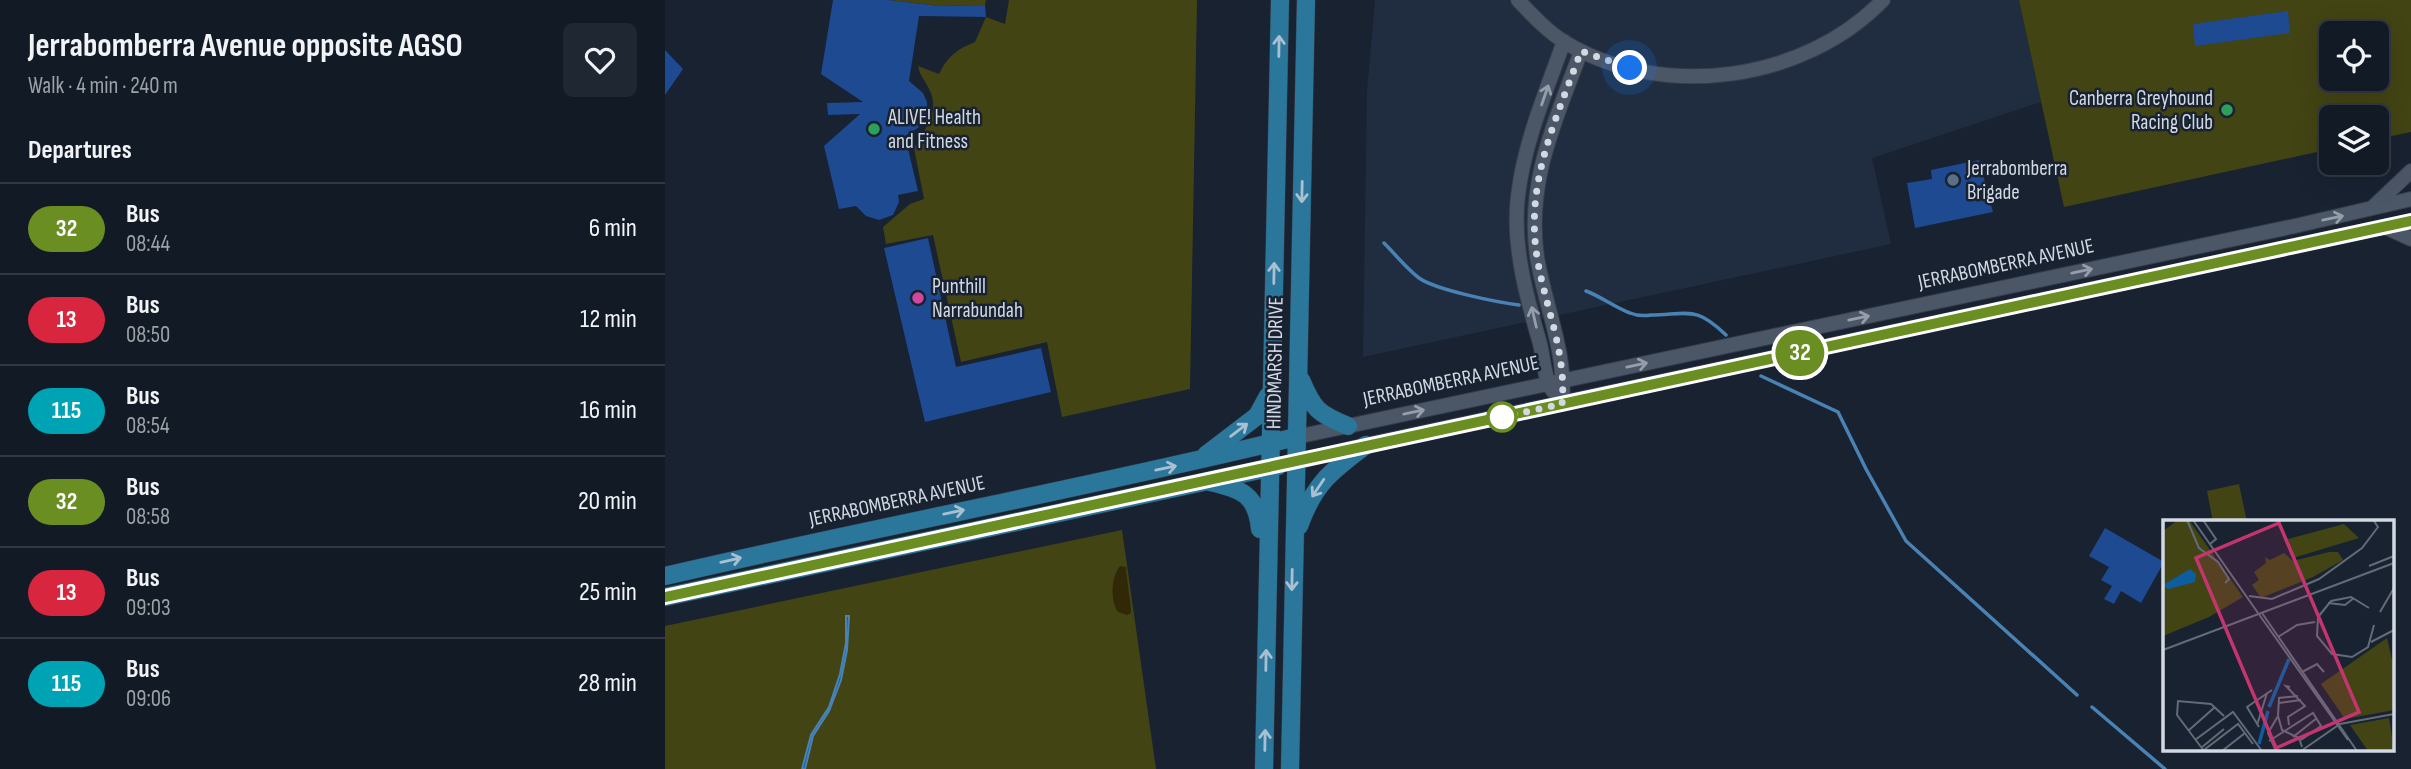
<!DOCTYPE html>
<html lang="en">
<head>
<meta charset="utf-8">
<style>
  :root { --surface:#121a25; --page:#1f2732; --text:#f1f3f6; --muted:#9ca1a7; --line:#313842 }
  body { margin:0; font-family:"Sofia Sans Condensed",sans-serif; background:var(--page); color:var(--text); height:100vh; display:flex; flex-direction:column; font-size:26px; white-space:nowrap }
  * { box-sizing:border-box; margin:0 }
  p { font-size:23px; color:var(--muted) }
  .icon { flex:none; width:38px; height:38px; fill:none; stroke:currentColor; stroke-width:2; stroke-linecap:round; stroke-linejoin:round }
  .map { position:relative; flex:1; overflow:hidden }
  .details { display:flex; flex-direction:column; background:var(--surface); width:665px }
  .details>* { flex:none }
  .badge { padding:0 14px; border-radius:23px; font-size:24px; line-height:46px }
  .controls { position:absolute; left:1654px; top:21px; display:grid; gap:14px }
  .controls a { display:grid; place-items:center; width:70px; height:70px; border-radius:10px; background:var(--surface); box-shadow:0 7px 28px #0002,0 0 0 2px var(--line); font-size:35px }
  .you { position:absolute; width:35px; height:35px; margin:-18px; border:5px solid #fff; border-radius:50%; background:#1a73e8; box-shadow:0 0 0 10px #1a73e833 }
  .map>.badge { position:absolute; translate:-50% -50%; box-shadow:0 0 0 4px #fff }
  h2 { padding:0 28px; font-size:26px; line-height:63px }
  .round { display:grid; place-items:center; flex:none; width:74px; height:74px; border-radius:10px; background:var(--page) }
  .summary { display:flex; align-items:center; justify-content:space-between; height:119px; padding:0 28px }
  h1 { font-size:33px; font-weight:700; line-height:52px }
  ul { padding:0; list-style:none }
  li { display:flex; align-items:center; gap:21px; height:91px; padding:0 28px; border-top:2px solid var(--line) }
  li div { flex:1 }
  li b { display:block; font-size:26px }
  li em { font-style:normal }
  li .badge { min-width:77px; font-weight:700; text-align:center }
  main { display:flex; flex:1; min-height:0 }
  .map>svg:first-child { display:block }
  .built { fill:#202d40 }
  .green { fill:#434414; fill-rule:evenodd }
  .sand { fill:#302807 }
  .water { fill:#0e5d9e; stroke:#4982b3; stroke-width:2 }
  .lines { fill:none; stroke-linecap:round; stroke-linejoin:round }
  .stream { stroke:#4982b3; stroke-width:3.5 }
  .building { fill:#1d4a91 }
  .minor-casing { stroke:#353c49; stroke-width:16 }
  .major-casing { stroke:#353c49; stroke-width:19 }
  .minor { stroke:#4b5667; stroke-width:14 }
  .major { stroke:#2b769b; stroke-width:18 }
  .oneway { stroke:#a8c0d1 }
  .oneway2 { stroke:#959eab }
  .line-casing { stroke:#fff; stroke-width:16 }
  .line { stroke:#6b8e23; stroke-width:10 }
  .walk { stroke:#d2d9e3; stroke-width:7; stroke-dasharray:0 12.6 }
  .leisure-dot { fill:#2e9e5b; stroke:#182231; stroke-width:2.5 }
  .service-dot { fill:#5c6f8a; stroke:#182231; stroke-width:2.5 }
  .hotel-dot { fill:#d1479c; stroke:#182231; stroke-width:2.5 }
  .stop-dot { fill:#fff; stroke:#6b8e23; stroke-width:3.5 }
  .labels { text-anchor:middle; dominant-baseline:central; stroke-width:5; stroke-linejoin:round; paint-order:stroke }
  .poi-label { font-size:21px; fill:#d2d9e3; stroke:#182231; text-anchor:start }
  .street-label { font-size:21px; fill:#d2d9e3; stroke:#182231 }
  .inset-river { fill:none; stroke:#0e5d9e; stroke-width:3.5 }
  .inset-road { fill:none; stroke:#626b78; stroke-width:2 }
  .view { fill:#c4356f; fill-opacity:0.15; stroke:#c4356f; stroke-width:3.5 }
  .inset-edge { fill:none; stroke:#d2d9e3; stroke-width:3.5 }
</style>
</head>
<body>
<main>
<section class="details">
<div class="summary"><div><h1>Jerrabomberra Avenue opposite AGSO</h1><p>Walk · 4 min · 240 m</p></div><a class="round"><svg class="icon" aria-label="heart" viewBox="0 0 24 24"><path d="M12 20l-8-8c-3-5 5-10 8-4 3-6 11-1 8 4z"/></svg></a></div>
<h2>Departures</h2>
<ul>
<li><span class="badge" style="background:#6b8e23;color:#fff">32</span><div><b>Bus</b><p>08:44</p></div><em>6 min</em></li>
<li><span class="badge" style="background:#d7263d;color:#fff">13</span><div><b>Bus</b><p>08:50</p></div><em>12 min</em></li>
<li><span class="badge" style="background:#00a3b4;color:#fff">115</span><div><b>Bus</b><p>08:54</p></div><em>16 min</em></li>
<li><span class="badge" style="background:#6b8e23;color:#fff">32</span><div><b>Bus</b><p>08:58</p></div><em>20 min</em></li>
<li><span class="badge" style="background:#d7263d;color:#fff">13</span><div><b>Bus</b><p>09:03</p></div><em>25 min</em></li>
<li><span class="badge" style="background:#00a3b4;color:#fff">115</span><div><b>Bus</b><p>09:06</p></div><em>28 min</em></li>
</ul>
</section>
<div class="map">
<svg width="1746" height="769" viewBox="0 0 1746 769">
  <rect width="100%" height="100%" fill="#182231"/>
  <!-- built -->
  <path class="built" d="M710,0H1354L1376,102L1207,158L1226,244L698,357L702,91Z"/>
  <!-- green -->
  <path class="green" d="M223,0H321L320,5L275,6Z
    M344,0H532L525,389L397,417L382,342L296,362L268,235L221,244L218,227L245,204L259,199L249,148C259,130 275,112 265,91C261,81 255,77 253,66L274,74C282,57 292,49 310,42L321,17L340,24Z
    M1354,0H1746V132L1712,139V117H1666V149L1399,207ZM1666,33H1712V79H1666Z
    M1574,484L1582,522H1548L1542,491Z
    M457,530L491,769H0V626Z"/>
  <!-- sand -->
  <path class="sand" d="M455,566L461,567V570L466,609V613L462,615L453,612C445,601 446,577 455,566Z"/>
  <!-- water -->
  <path class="water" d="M181,616H184L182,650L176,680L164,711L148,736L140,769H137L146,735L164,707L175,674L181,643Z"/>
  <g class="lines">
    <!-- stream -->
    <path class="stream" d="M719,243C730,254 741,268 754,278C771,290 831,302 854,305
      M921,291C937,297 949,307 965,313C972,316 979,316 986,315C1025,314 1031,306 1061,335
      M1096,376L1173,412L1201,469L1241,541L1412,695
      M1427,707L1500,769"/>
  </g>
  <!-- building -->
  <path class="building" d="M168,0H223L275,6L320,5L321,17L254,16L244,81L258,93L262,102V111L253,128L240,136L253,191L233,195L234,202L228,215L214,220L201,216L191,206L174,209L159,146L195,114L163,115L162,103L198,102L156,74Z
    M1623,11L1625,33L1530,46L1528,24Z
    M0,50L18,69L0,95Z
    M1314,160L1328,212L1250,228L1242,183L1267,179L1266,170Z
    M263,238L291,367L376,348L386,392L260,422L219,248Z
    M1440,528L1499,562L1476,603L1456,591L1449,604L1439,599L1447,586L1436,580L1444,567L1424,556Z"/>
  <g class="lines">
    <!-- minor casing -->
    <g class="minor-casing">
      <path id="minor" d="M853,0C867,15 883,32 901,43C999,101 1140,81 1218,0
        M1708,207L1746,171
        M1722,228L1746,239
        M888,391C878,377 879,356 874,340C861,295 847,243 853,196C859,143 881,92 899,41
        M897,404C902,353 880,306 872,257C861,181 891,120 916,51
        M631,437L1630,226L1746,199
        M631,462L705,444L1746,221"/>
    </g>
    <!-- major casing -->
    <g class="major-casing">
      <path id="major" d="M636,380C648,409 653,414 683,426
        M541,455L592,416L603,396
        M545,482C577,489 592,495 595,529
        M634,526C649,484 666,471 701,445
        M0,576C210,527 422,488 631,437
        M0,597L613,466
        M599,769L615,0
        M625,769L641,0"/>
    </g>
    <!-- minor -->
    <use href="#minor" class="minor"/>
    <!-- major -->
    <use href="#major" class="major"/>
  </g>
  <!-- one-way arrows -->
  <defs><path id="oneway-shaft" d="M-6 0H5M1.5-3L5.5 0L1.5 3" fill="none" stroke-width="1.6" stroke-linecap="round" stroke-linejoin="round" transform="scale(1.75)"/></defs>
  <g class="oneway">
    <use href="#oneway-shaft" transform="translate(614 46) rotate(-89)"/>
    <use href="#oneway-shaft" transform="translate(637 192) rotate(91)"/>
    <use href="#oneway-shaft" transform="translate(609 273) rotate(-89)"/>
    <use href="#oneway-shaft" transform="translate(574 430) rotate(-37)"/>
    <use href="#oneway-shaft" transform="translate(501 468) rotate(-12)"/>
    <use href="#oneway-shaft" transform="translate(653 488) rotate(124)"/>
    <use href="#oneway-shaft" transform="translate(289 512) rotate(-12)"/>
    <use href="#oneway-shaft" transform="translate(66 560) rotate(-13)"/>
    <use href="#oneway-shaft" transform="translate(627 580) rotate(91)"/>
    <use href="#oneway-shaft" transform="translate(601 660) rotate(-89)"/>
    <use href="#oneway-shaft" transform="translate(600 740) rotate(-89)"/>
  </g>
  <g class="oneway2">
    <use href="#oneway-shaft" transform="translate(880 95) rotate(-71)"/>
    <use href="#oneway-shaft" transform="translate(1668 218) rotate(-12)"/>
    <use href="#oneway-shaft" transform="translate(1417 271) rotate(-12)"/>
    <use href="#oneway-shaft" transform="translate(869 317) rotate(-103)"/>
    <use href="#oneway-shaft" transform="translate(1194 318) rotate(-12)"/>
    <use href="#oneway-shaft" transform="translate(972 365) rotate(-12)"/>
    <use href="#oneway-shaft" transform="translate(749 412) rotate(-12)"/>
  </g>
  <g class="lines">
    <!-- line casing -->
    <g class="line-casing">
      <path id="line" d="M0,597L1746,221"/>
    </g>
    <!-- line -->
    <use href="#line" class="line"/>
    <!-- walk -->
    <path class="walk" d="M837,417L897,404C902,353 880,307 872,257C860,182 891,120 916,51L965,68"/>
  </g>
  <!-- markers -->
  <g class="leisure-dot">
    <circle cx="1562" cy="110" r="7"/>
    <circle cx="209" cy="129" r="7"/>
  </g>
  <circle class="service-dot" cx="1288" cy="180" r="7"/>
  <circle class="hotel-dot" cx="253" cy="298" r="7"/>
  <circle class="stop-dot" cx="837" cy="417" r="14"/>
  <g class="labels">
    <!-- poi labels -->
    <g class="poi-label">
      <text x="1548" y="98" text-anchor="end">Canberra Greyhound<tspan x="1548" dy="24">Racing Club</tspan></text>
      <text x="223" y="117">ALIVE! Health<tspan x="223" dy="24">and Fitness</tspan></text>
      <text x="1302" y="168">Jerrabomberra<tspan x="1302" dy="24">Brigade</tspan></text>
      <text x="267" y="286">Punthill<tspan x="267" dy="24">Narrabundah</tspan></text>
    </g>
    <!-- street labels -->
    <g class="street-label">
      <text transform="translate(1341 264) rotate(-12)">JERRABOMBERRA AVENUE</text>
      <text transform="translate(610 363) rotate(-89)">HINDMARSH DRIVE</text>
      <text transform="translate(786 381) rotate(-12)">JERRABOMBERRA AVENUE</text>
      <text transform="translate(232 501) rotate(-12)">JERRABOMBERRA AVENUE</text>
    </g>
  </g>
  <!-- overview -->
  <g transform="translate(1498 520)">
    <rect width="231" height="231" fill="#182231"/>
    <path d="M15,0H26L80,77L46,97L0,116V11ZM181,4L196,18L130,38L125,19ZM166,32H175L180,40L150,57L98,78L89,65L96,60L91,52L103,43L102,37L107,40L121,33L130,41ZM224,118L231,148V190L182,199L158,164ZM226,198L231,231H205L187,205Z" fill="#434414"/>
    <path d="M27,49L33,54L32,62L5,69L0,65Z" fill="#0e5d9e"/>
    <path class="inset-river" d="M106,187L126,139M96,224L105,191"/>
    <path class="inset-road" d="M24,0L36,28L55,42L66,59L62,63M30,0L95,93M40,0L53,19L47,24M206,46L231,36M86,76L109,79L156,59L199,28L215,7L211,1M165,83L182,85L191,78M206,88L188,77L168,81L155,97L154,116L169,134L189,137L205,127L211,105M217,92L231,68M95,93L185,220M99,93L194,231M115,117L134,105L152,102M208,122L231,110M0,130L231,43M139,152L154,144L161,152M116,183L138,180M115,196L119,210L136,218L139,227M94,205L104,173M126,205L125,197L142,186L123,166L127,167M96,207L84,187L109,170M25,211L52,187M130,217L154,198M32,220L70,192L99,231M106,221L150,193L158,206L138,220M38,228L61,209M41,230L75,204L90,224M41,231L14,195L15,181L48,184L61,196M59,231L82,213M113,231L105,213L115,196L116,178L135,176M138,231L177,204L231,194"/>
    <path class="view" d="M116,3L196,192L113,228L33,38Z"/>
    <rect width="231" height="231" class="inset-edge"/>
  </g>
</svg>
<div class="controls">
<a><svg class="icon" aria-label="locate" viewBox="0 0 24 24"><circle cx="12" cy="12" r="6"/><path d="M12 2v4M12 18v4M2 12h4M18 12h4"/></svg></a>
<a><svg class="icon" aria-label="layers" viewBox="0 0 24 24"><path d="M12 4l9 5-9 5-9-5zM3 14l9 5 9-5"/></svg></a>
</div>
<div class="you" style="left:965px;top:68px"></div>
<b class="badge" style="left:1135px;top:353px;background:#6b8e23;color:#fff">32</b>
</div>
</main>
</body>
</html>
